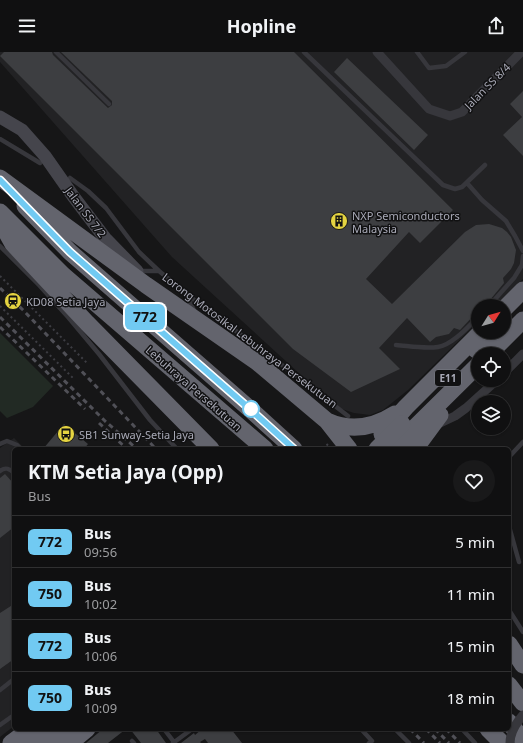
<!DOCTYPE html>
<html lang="en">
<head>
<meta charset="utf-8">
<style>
  :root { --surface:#101011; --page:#19191a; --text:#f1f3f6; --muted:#9c9d9f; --line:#303031 }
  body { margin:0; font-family:"Noto Sans",sans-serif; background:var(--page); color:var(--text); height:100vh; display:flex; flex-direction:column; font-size:15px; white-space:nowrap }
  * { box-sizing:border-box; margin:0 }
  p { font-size:13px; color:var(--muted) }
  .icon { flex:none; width:22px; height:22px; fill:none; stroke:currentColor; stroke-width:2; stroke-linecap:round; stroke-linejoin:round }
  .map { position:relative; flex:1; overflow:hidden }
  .details { position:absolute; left:12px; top:395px; width:499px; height:284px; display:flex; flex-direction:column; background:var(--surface); border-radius:6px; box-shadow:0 1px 3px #0004,0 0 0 1px var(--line) }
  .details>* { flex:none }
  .badge { padding:0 8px; border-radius:6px; font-size:14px; line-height:26px }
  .needle { width:26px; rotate:53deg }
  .buttons { position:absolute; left:471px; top:247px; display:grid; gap:8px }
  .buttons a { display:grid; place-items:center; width:40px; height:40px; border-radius:50%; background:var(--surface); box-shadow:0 1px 3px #0004,0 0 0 1px var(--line); font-size:20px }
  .map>.badge { position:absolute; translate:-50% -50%; box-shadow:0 0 0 2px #fff }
  .round { display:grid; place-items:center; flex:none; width:42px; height:42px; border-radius:21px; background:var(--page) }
  .overview { display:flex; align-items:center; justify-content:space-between; height:68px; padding:0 16px }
  h1 { font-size:19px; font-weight:700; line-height:30px }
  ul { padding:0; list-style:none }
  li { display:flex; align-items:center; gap:12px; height:52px; padding:0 16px; border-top:1px solid var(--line) }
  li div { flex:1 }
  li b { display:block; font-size:15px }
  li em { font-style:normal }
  li .badge { min-width:44px; font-weight:700; text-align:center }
  header { display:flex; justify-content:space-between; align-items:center; height:52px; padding:0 16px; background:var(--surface); font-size:18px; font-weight:700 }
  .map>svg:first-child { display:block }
  .built { fill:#222224 }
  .green { fill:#222a24 }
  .building { fill:#3d3e41 }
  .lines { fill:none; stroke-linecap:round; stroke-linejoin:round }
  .path { stroke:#3d3d43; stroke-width:2; stroke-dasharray:2 3; stroke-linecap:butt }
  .lane { stroke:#37373c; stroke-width:4.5 }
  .street { stroke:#37373c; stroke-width:9 }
  .secondary { stroke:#45454c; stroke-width:13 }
  .highway { stroke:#63646d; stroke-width:17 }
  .rail { stroke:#505057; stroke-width:3; stroke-dasharray:5 4; stroke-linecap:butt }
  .street-bridge { stroke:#37373c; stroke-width:9 }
  .highway-bridge { stroke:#63646d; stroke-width:17 }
  .line-casing { stroke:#fff; stroke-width:9 }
  .line { stroke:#71caf2; stroke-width:6 }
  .stop-dot { fill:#fff; stroke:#71caf2; stroke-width:2 }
  .labels { text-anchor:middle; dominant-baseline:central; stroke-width:3; stroke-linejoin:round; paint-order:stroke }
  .shield { fill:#111112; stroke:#7b7c86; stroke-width:1 }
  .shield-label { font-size:10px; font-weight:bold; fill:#a9aab7 }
  .street-label { font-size:11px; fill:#a9aab7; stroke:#111112 }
  .poi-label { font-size:11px; fill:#a9aab7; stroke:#111112; text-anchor:start }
</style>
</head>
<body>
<header><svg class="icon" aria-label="menu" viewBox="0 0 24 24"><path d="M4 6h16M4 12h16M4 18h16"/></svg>Hopline<svg class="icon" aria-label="share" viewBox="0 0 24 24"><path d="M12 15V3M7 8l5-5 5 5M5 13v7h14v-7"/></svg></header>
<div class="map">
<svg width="523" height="691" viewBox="0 0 523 691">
  <rect width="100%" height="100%" fill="#161617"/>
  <!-- built -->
  <path class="built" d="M0,0H523V227L495,254H478V270L408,338L383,358L370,363L354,361L336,355L172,205L0,10Z
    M14,386L25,397H14V674L0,685V396Z"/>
  <!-- green -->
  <path class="green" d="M0,281L53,334L33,355L7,366L0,359Z"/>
  <!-- building -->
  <path class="building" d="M4,0H52L53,3L108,56L112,53V49L61,0H294L453,158L420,191L409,180L366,227L392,252L465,180L476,173L489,172L502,176L507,180L511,185L516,198L514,211L511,217L503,226L504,231L485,254H478V261L475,262L460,278L454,276L449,282L436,285L430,290L407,266L379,296L400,317L351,340L293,297L0,4Z
    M347,6L428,83L414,98L334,20Z
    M523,39V104L503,83L522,65L510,52Z
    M64,372L88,392L84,397H43Z
    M5,422L14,432V475L0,486V426Z
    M14,552V607L0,617V561Z
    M103,677H126L108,691H86Z
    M130,677H156L166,691H141Z
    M202,677H231L242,691H208L205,687L200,690L201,691H181L194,681L195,683Z"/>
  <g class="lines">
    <!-- path -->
    <path class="path" d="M0,224L88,312
      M0,254L73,326
      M323,397L328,392"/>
    <!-- lane -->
    <path class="lane" d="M56,0L109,52
      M304,0L443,133L455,137L462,135L485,113
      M417,0L429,16L446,14L465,0
      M0,87L40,111
      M70,126L88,139L106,156L139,200L159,219L204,256L269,303L348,364
      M467,131L482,148L506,169L515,184L523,199
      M0,194L39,233L68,265L99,302L150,368L177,397
      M138,219H159
      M186,243L195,260
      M489,254L514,226L522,213L523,204
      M396,293C409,294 424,297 438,295C452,293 468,275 478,265
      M0,392L7,389L17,393L21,397
      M509,405L523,390
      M0,419C5,415 9,416 14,421
      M509,474L519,510
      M509,558L523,580
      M0,638L14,627
      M0,673L14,663
      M164,677L174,690
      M361,677L372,689L369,691
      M395,677L409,691
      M462,677L475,691
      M132,689L134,691
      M173,691L192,677"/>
    <!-- street -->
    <path class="street" d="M377,0L429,57L450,64L462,60L521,0
      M504,321L523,302
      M436,373L455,364L466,356L497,328"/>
    <!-- secondary -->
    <path class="secondary" d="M0,65L22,78L45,104L73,144L105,186L137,219"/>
    <!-- highway -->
    <path class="highway" d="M0,126L146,233L257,310L327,369L349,397
      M25,154L70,200L251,358L294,397
      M0,160L63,223L265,397
      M0,169L13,192L87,271L211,397
      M504,257L523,238
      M476,298L495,280
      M489,302L523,268
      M327,369C351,380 373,376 395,362
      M382,382L406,355L481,280
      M393,397L478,313
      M415,397L440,363
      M509,592L523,613
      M509,633L523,651
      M509,670L523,688
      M488,677L502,691
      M11,691L30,677
      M30,691L49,677
      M48,691L68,677
      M70,691L87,677"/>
    <!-- rail -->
    <path class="rail" d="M0,236L23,258L156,397
      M0,265L105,369L137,397
      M0,275L85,357
      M99,371L127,397
      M410,677L424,691
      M426,677L440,691
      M435,677L449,691
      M446,677L460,691"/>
    <!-- street-bridge -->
    <path class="street-bridge" d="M510,691C510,681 517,670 523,663"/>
    <!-- highway-bridge -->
    <path class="highway-bridge" d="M377,397L402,372"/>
  </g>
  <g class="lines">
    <!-- line casing -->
    <g class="line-casing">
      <path id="line" d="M0,128L70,200L251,358L294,397"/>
    </g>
    <!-- line -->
    <use href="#line" class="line"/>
  </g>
  <!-- icons -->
  <defs>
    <g id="building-disc" transform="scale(0.9)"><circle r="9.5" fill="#e5d441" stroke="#111112"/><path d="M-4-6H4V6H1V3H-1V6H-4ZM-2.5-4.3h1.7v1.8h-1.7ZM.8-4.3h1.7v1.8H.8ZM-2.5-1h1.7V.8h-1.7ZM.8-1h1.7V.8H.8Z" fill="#111"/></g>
    <g id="station-disc" transform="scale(0.9)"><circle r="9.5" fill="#e5d441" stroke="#111112"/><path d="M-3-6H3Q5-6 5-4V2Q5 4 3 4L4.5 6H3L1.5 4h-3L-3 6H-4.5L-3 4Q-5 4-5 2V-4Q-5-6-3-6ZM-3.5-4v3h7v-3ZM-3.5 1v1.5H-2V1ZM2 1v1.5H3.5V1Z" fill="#111"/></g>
    <g id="bus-disc" transform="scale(0.9)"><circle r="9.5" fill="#e5d441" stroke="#111112"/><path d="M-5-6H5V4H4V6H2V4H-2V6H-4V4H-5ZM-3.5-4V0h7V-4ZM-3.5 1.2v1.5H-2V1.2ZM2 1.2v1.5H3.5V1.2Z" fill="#111"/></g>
  </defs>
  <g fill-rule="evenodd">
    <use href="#building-disc" x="339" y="169"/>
    <use href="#station-disc" x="13" y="249"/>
    <use href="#bus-disc" x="66" y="382"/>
  </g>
  <!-- markers -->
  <circle class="stop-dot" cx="251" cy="357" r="8"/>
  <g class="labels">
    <!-- shield labels -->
    <rect class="shield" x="435" y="318" width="26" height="16" rx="3"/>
    <g class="shield-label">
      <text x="448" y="326">E11</text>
    </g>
    <!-- street labels -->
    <g class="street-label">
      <text transform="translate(487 34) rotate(-45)">Jalan SS 8/4</text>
      <text transform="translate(86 160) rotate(53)">Jalan SS 7/2</text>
      <text transform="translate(250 288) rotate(37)">Lorong Motosikal Lebuhraya Persekutuan</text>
      <text transform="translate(194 336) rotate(41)">Lebuhraya Persekutuan</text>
    </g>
    <!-- poi labels -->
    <g class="poi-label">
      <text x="352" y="163">NXP Semiconductors<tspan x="352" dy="13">Malaysia</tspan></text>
      <text x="26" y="249">KD08 Setia Jaya</text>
      <text x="79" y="382">SB1 Sunway-Setia Jaya</text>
    </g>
  </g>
</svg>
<div class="buttons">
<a><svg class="needle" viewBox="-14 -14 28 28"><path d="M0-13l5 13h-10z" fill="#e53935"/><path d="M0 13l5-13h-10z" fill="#9c9d9f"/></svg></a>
<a><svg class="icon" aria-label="locate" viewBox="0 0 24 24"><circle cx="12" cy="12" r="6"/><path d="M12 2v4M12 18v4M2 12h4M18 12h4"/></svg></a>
<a><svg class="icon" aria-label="layers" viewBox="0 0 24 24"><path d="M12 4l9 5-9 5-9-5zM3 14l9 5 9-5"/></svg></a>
</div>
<b class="badge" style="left:145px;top:265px;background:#71caf2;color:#111">772</b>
<section class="details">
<div class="overview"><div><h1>KTM Setia Jaya (Opp)</h1><p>Bus</p></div><a class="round"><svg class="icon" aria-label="heart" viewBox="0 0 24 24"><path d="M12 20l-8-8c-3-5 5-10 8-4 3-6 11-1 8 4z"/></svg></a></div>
<ul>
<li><span class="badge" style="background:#71caf2;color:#111">772</span><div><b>Bus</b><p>09:56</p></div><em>5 min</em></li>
<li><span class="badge" style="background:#71caf2;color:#111">750</span><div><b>Bus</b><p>10:02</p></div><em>11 min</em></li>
<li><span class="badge" style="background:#71caf2;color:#111">772</span><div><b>Bus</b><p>10:06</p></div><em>15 min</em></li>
<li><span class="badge" style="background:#71caf2;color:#111">750</span><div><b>Bus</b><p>10:09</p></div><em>18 min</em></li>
</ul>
</section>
</div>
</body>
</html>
